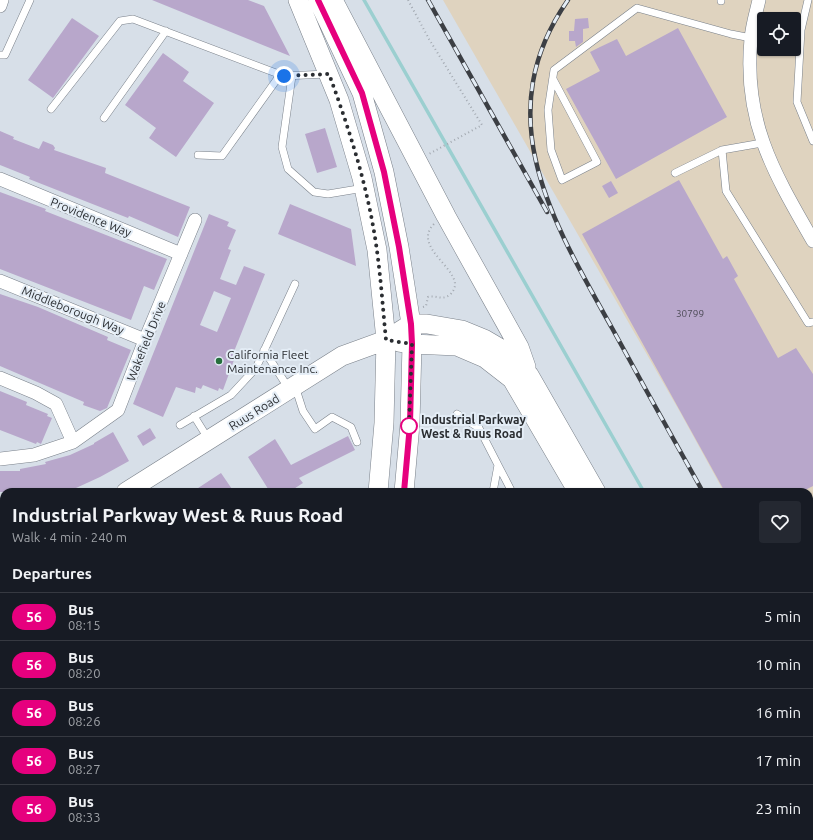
<!DOCTYPE html>
<html lang="en">
<head>
<meta charset="utf-8">
<style>
  :root { --surface:#171b24; --page:#242831; --text:#f1f3f6; --muted:#9ea1a6; --line:#363941 }
  body { margin:0; font-family:Ubuntu,sans-serif; background:var(--page); color:var(--text); height:100vh; display:flex; flex-direction:column; font-size:15px; white-space:nowrap }
  * { box-sizing:border-box; margin:0 }
  p { font-size:13px; color:var(--muted) }
  .icon { flex:none; width:22px; height:22px; fill:none; stroke:currentColor; stroke-width:2; stroke-linecap:round; stroke-linejoin:round }
  .map { position:relative; flex:1; overflow:hidden }
  .side { position:absolute; left:0px; top:488px; width:813px; height:352px; display:flex; flex-direction:column; background:var(--surface); border-radius:12px 12px 0 0; box-shadow:0 1px 3px #0004 }
  .side>* { flex:none }
  .badge { padding:0 8px; border-radius:13px; font-size:14px; line-height:26px }
  .buttons { position:absolute; left:757px; top:12px; display:grid; gap:8px }
  .buttons a { display:grid; place-items:center; width:44px; height:44px; border-radius:4px; background:var(--surface); box-shadow:0 1px 3px #0004; font-size:20px }
  .you { position:absolute; width:20px; height:20px; margin:-10px; border:3px solid #fff; border-radius:50%; background:#1a73e8; box-shadow:0 0 0 6px #1a73e833 }
  .map>.badge { position:absolute; translate:-50% -50%; box-shadow:0 0 0 2px #fff }
  h2 { padding:0 12px; font-size:15px; line-height:36px }
  .round { display:grid; place-items:center; flex:none; width:42px; height:42px; border-radius:4px; background:var(--page) }
  .headline { display:flex; align-items:center; justify-content:space-between; height:68px; padding:0 12px }
  h1 { font-size:19px; font-weight:700; line-height:30px }
  ul { padding:0; list-style:none }
  li { display:flex; align-items:center; gap:12px; height:48px; padding:0 12px; border-top:1px solid var(--line) }
  li div { flex:1 }
  li b { display:block; font-size:15px }
  li em { font-style:normal }
  li .badge { min-width:44px; font-weight:700; text-align:center }
  .map>svg:first-child { display:block }
  .commercial { fill:#e5d0c2 }
  .industrial { fill:#dfd3bf; fill-rule:evenodd }
  .lines { fill:none; stroke-linecap:round; stroke-linejoin:round }
  .stream { stroke:#9bcfd0; stroke-width:3.5 }
  .building { fill:#b8a7cb; fill-rule:evenodd }
  .lane-casing { stroke:#7a818a; stroke-width:8 }
  .street-casing { stroke:#7a818a; stroke-width:14 }
  .secondary-casing { stroke:#7a818a; stroke-width:20 }
  .path { stroke:#a3a9b1; stroke-width:2; stroke-dasharray:1 3; stroke-linecap:butt }
  .lane { stroke:#fff; stroke-width:7 }
  .street { stroke:#fff; stroke-width:13 }
  .secondary { stroke:#fff; stroke-width:19 }
  .rail-casing { stroke:#3c3f44; stroke-width:4.5 }
  .rail { stroke:#e4edf6; stroke-width:3; stroke-dasharray:9; stroke-linecap:butt }
  .line-casing { stroke:#fff; stroke-width:9 }
  .line { stroke:#e6007e; stroke-width:6 }
  .walk { stroke:#2a2d31; stroke-width:4; stroke-dasharray:0 7.2 }
  .poi-dot { fill:#266f3d; stroke:#e4edf6; stroke-width:1.5 }
  .stop-dot { fill:#fff; stroke:#e6007e; stroke-width:2 }
  .labels { text-anchor:middle; dominant-baseline:central; stroke-width:4; stroke-linejoin:round; paint-order:stroke }
  .number-label { font-size:10px; fill:#4e4c58 }
  .street-label { font-size:12px; fill:#2a2d31; stroke:#e4edf6 }
  .poi-label { font-size:12px; fill:#2a2d31; stroke:#e4edf6; text-anchor:start }
  .stop-label { font-size:12px; font-weight:bold; fill:#2a2d31; stroke:#e4edf6; text-anchor:start }
</style>
</head>
<body>
<div class="map">
<svg width="813" height="840" viewBox="0 0 813 840">
  <rect width="100%" height="100%" fill="#d7dfe8"/>
  <!-- commercial -->
  <path class="commercial" d="M579,836H744L746,840H576Z"/>
  <!-- industrial -->
  <path class="industrial" d="M443,0H813V655L809,647V492H724L680,412ZM764,19H794V49H764Z"/>
  <g class="lines">
    <!-- stream -->
    <path class="stream" d="M364,0L644,492
      M809,778L813,785"/>
  </g>
  <!-- building -->
  <path class="building" d="M152,0H248L264,6L290,56Z
    M72,18L99,36L53,98L28,80Z
    M588,18L589,28L583,29V42L576,47L575,41H569V31H574L575,19Z
    M678,28L727,117L616,179L566,89L600,71L590,52L600,47L617,39L626,56Z
    M163,53L189,72L183,81L214,103L176,157L149,138L156,128L125,105Z
    M325,128L337,167L317,173L305,134Z
    M0,131L14,137L13,139L39,149L43,141L53,145L55,148L54,150L106,168L105,173L190,207L178,237L129,216L128,218L29,179L30,177L0,165Z
    M679,180L723,259L727,256L738,276L734,279L778,358L796,348L813,374V486L801,492H725L582,234Z
    M611,181L618,193L609,198L602,186Z
    M0,192L46,209L45,211L167,259L154,290L144,286L131,320L0,269Z
    M290,204L351,229L356,266L278,234Z
    M209,214L229,222L227,226L236,230L228,249L231,250L220,279L236,285L244,266L265,274L231,359L234,360L223,390L219,388L218,391L203,385L201,389L196,387L195,393L176,387L163,417L133,404ZM214,291L231,298L217,332L200,325Z
    M0,294L38,307L108,337L107,340L131,350L107,408L100,411L83,405L84,402L0,366Z
    M0,391L27,402L26,405L48,414L47,416L52,418L41,444L37,442L36,444L0,430Z
    M150,428L156,438L143,446L137,436Z
    M113,432L129,461L100,477L76,488L74,489L75,492H0V471H20V469L46,464L45,462L70,455L94,444V443Z
    M348,436L355,450L299,478L303,483L289,492H270L248,457L275,439L291,465Z
    M221,473L234,492H192Z"/>
  <g class="lines">
    <!-- lane casing -->
    <g class="lane-casing">
      <path id="lane" d="M808,0L801,30L797,102L813,141
        M721,1V0
        M0,55H5L30,0
        M292,76L282,147L288,169L314,192L328,194L364,188
        M553,79L597,162L562,180L551,150L548,110L554,70L637,8L731,34L751,38
        M51,109L120,21L133,19L284,76L327,74
        M104,118L166,31
        M722,150L726,191L808,323L813,322
        M198,155L222,156L280,75
        M675,173L722,150L762,143
        M264,350L289,389
        M295,386L303,411L315,429L332,417L351,427L357,442
        M457,414L479,428L498,465L493,492
        M194,416L209,440
        M180,425L231,395L256,368L295,284
        M498,465L512,492
        M809,538L813,533
        M0,681L4,682
        M492,836L515,840
        M725,836L728,840
        M431,840L432,836
        M521,840L523,836
        M596,840L598,836"/>
    </g>
    <!-- street casing -->
    <g class="street-casing">
      <path id="street" d="M759,0C756,13 752,26 751,39C743,122 774,173 813,241
        M0,6L2,0
        M0,179L181,254
        M0,281L145,340
        M0,378L36,393L56,404L73,442
        M0,459L34,455L73,442L118,410L145,340L195,220
        M560,840L562,836"/>
    </g>
    <!-- secondary casing -->
    <g class="secondary-casing">
      <path id="secondary" d="M298,0L339,100L362,178L377,250L386,340L384,423L378,492
        M318,0L362,93L384,172L399,247L411,324L412,344L410,424L404,492
        M333,0L446,216L519,347L526,367
        M399,342L412,344L457,346L485,358L512,379L578,492
        M126,492L342,356L386,340L411,324H427L462,330L484,339L508,353L529,375L596,492
        M0,530H4
        M766,836L768,840
        M788,836L790,840
        M319,840V836
        M342,840L343,836"/>
    </g>
    <!-- path -->
    <path class="path" d="M408,0L429,39L482,125L429,154
      M423,307L426,306L428,297C434,295 440,299 446,297C449,296 452,293 453,291C466,271 410,248 434,224"/>
    <!-- lane -->
    <use href="#lane" class="lane"/>
    <!-- street -->
    <use href="#street" class="street"/>
    <!-- secondary -->
    <use href="#secondary" class="secondary"/>
    <!-- rail casing -->
    <g class="rail-casing">
      <path id="rail" d="M428,0L547,212
        M568,0C487,116 553,222 612,328C642,383 672,437 703,492
        M809,620L813,623
        M809,684L813,691"/>
    </g>
    <!-- rail -->
    <use href="#rail" class="rail"/>
  </g>
  <g class="lines">
    <!-- line casing -->
    <g class="line-casing">
      <path id="line" d="M318,0L362,93L384,172L399,247L411,324L412,344L410,424L404,492"/>
    </g>
    <!-- line -->
    <use href="#line" class="line"/>
    <!-- walk -->
    <path class="walk" d="M284,76L329,74C350,131 369,191 377,251C381,280 383,310 386,340L412,344L409,426"/>
  </g>
  <!-- markers -->
  <circle class="poi-dot" cx="219" cy="361" r="4"/>
  <circle class="stop-dot" cx="409" cy="426" r="8"/>
  <g class="labels">
    <!-- number labels -->
    <g class="number-label">
      <text x="690" y="313">30799</text>
    </g>
    <!-- street labels -->
    <g class="street-label">
      <text transform="translate(91 217) rotate(22)">Providence Way</text>
      <text transform="translate(73 310) rotate(22)">Middleborough Way</text>
      <text transform="translate(146 341) rotate(-68)">Wakefield Drive</text>
      <text transform="translate(254 412) rotate(-32)">Ruus Road</text>
    </g>
    <!-- poi labels -->
    <g class="poi-label">
      <text x="227" y="354">California Fleet<tspan x="227" dy="14">Maintenance Inc.</tspan></text>
    </g>
    <!-- stop labels -->
    <g class="stop-label">
      <text x="421" y="419">Industrial Parkway<tspan x="421" dy="14">West &amp; Ruus Road</tspan></text>
    </g>
  </g>
</svg>
<div class="buttons">
<a><svg class="icon" aria-label="locate" viewBox="0 0 24 24"><circle cx="12" cy="12" r="6"/><path d="M12 2v4M12 18v4M2 12h4M18 12h4"/></svg></a>
</div>
<div class="you" style="left:284px;top:76px"></div>
<section class="side">
<div class="headline"><div><h1>Industrial Parkway West &amp; Ruus Road</h1><p>Walk · 4 min · 240 m</p></div><a class="round"><svg class="icon" aria-label="heart" viewBox="0 0 24 24"><path d="M12 20l-8-8c-3-5 5-10 8-4 3-6 11-1 8 4z"/></svg></a></div>
<h2>Departures</h2>
<ul>
<li><span class="badge" style="background:#e6007e;color:#fff">56</span><div><b>Bus</b><p>08:15</p></div><em>5 min</em></li>
<li><span class="badge" style="background:#e6007e;color:#fff">56</span><div><b>Bus</b><p>08:20</p></div><em>10 min</em></li>
<li><span class="badge" style="background:#e6007e;color:#fff">56</span><div><b>Bus</b><p>08:26</p></div><em>16 min</em></li>
<li><span class="badge" style="background:#e6007e;color:#fff">56</span><div><b>Bus</b><p>08:27</p></div><em>17 min</em></li>
<li><span class="badge" style="background:#e6007e;color:#fff">56</span><div><b>Bus</b><p>08:33</p></div><em>23 min</em></li>
</ul>
</section>
</div>
</body>
</html>
